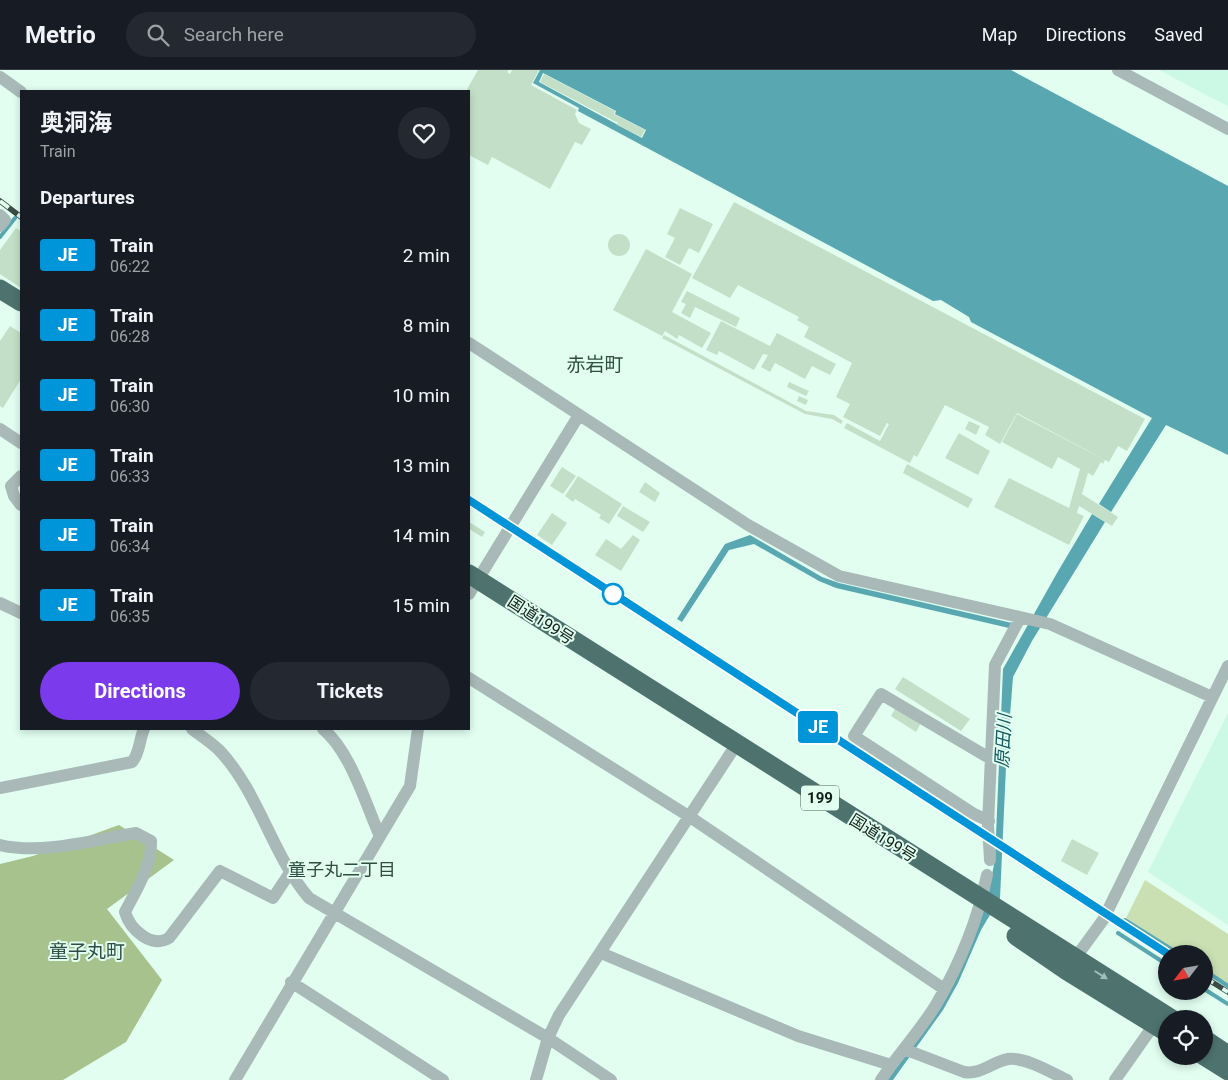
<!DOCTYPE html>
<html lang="en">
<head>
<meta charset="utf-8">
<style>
  :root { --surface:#171b24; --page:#242831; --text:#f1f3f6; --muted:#9ea1a6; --line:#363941; --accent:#7c3aed }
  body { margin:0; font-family:Roboto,"Noto Sans JP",sans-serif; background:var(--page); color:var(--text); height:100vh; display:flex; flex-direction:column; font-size:19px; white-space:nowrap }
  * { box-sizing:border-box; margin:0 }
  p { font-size:16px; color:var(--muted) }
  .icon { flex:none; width:28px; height:28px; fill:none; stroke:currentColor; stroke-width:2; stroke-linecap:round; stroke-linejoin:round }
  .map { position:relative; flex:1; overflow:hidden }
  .drawer { position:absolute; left:20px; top:20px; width:450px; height:640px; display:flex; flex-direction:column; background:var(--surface); border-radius:0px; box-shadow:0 2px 8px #0003 }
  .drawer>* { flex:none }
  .badge { padding:0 10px; border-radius:4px; font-size:18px; line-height:32px }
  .needle { width:32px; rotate:239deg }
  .controls { position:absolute; left:1158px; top:875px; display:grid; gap:10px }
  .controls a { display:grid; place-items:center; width:55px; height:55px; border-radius:50%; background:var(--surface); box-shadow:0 2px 8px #0003; font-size:25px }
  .map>.badge { position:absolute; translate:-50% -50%; box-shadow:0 0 0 2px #fff }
  h2 { padding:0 20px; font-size:19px; line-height:45px }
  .round { display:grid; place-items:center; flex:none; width:52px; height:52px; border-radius:26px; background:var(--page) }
  .summary { display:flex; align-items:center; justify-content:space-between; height:85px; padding:0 20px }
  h1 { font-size:24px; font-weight:700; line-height:38px }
  .primary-button { display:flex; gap:10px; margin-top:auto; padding:10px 20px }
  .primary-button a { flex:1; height:58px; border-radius:30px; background:var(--accent); color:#fff; font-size:20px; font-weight:700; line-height:58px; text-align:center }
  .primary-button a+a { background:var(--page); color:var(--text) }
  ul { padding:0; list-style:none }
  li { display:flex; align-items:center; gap:15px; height:70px; padding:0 20px }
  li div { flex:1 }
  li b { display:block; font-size:19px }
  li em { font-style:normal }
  li .badge { min-width:55px; font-weight:700; text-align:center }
  header { display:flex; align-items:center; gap:30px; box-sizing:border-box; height:70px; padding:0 25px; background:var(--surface); border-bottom:1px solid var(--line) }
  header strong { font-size:24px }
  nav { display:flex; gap:28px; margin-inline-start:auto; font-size:18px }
  .search { width:350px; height:45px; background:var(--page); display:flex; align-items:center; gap:12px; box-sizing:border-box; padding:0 18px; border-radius:28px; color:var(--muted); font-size:19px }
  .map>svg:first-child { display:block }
  .built { fill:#ccf9e6 }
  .green { fill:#cae0b3 }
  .forest { fill:#a7c28c }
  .water { fill:#59a7b1; fill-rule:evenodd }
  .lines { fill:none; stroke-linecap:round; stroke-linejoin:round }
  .stream { stroke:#59a7b1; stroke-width:4 }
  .building { fill:#c4dfc7 }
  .minor { stroke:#a8b9b7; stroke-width:12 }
  .highway { stroke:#4e736f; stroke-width:19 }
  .rail-casing { stroke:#3b4b45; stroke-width:5.5 }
  .rail { stroke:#e1fef1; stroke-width:4; stroke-dasharray:11; stroke-linecap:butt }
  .minor-bridge { stroke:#a8b9b7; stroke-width:12 }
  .oneway { fill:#9fbfb6 }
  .line-casing { stroke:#fff; stroke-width:11 }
  .line { stroke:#0095d9; stroke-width:8 }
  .stop-dot { fill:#fff; stroke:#0095d9; stroke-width:2.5 }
  .labels { text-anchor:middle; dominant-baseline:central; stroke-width:4; stroke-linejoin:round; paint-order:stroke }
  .shield { fill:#e1fef1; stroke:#4f615a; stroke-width:1 }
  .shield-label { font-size:15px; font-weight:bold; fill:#111e19 }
  .street-label { font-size:16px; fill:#111e19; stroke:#e1fef1 }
  .water-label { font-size:18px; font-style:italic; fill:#165960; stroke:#e1fef1 }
  .neighbourhood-label { font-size:18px; fill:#2f4e42; stroke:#e1fef1 }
  .quarter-label { font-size:19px; fill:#2f4e42; stroke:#e1fef1 }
</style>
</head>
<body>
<header>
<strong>Metrio</strong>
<div class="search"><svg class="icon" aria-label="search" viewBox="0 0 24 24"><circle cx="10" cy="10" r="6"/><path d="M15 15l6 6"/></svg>Search here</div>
<nav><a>Map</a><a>Directions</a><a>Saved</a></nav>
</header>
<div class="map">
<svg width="1228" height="1010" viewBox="0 0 1228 1010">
  <rect width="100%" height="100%" fill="#e1fef1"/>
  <!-- built -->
  <path class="built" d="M1159,0H1228V36L1210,27Z
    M1228,643V855L1148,802Z"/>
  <!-- green -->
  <path class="green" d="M1145,810L1228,864V914L1204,898V884H1181L1126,848Z"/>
  <!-- forest -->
  <path class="forest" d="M119,755L174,790L107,839L162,910L126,972L63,1010H0V794L33,786Z"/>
  <!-- water -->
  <path class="water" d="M540,0H1011L1228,116V385L1166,355L1111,442L1099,434L1152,348L971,252L969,247L941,230L933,231L578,41L579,38L533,13ZM543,3L616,41L615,44L646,60L642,68L539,12Z
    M1092,444L1105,452L1032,571L1013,607L1006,697L1000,828L981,860L958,913L943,940L893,1010H884L937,937L989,821L995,789L1003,599L1057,503Z
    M750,465L822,507L839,513L1012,553L1009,558L836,518L819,511L754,474L729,480L682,552L677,549L725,474Z"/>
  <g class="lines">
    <!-- stream -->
    <path class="stream" d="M0,167L15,148
      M1125,850L1179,884
      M1118,863L1166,894
      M1204,900L1228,916
      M1204,919L1228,934"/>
  </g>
  <!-- building -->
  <path class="building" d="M478,0H509L507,2L510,4L512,0H539L531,15L577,40L575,44L579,53L591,59L582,75L575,72L550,119L492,87L488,95L469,85V21H466Z
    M544,4L615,41L614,44L645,60L641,67L617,55L618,53L540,12Z
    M734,132L1145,349L1127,381L1118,376L1109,392L1017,343L1000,374L985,365L989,357L945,335L917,387L914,385L910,393L844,358L847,353L880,371L889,354L887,353L880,366L843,347L850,334L836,327L852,293L804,267L809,257L797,250L799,247L738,215L730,228L692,208Z
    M680,138L713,154L699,183L689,178L680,195L665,187L675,168L667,164Z
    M16,158L21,161V218L0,204V180Z
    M608 175a11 11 0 1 1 22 0a11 11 0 1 1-22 0Z
    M646,179L692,204L672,242L711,263L702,278L679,265L677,269L665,261L662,266L613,240Z
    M687,221L740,248L736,257L695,237L690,248L681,243L686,234L681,232Z
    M721,251L770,276L777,263L836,294L830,305L812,296L805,309L775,293L770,302L761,297L768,285L763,284L754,300L719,281L717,285L706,280Z
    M10,256L21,263V309L3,338L0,336V271Z
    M664,265L806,341L834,345L843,351L841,354L832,349L805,344L662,268Z
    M789,312L809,321L806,326L787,317Z
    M799,326L808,330L806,335L797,331Z
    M1017,344L1105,390L1103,394L1101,392L1093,406L1088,403L1082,424L1118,447L1112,456L1079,436L1077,443L1084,446L1069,475L994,437L1009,408L1069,438L1080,399L1058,387L1052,399L1002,372Z
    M969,351L980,356L976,365L965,359Z
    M959,363L990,381L978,405L945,388Z
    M907,394L973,429L968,438L903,403Z
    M562,397L576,406L563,424L550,416Z
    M578,406L622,434L609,454L599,448L601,445L575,429L573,432L565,426Z
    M645,412L660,423L655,432L639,422Z
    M623,436L650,452L643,462L617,446Z
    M552,443L567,453L552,475L537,465Z
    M469,452L485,462L482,467L469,459Z
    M633,465L640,470L621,501L595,485L606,469L621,479Z
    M903,607L970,649L961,661L895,619Z
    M896,637L921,653L916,662L891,646Z
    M1072,769L1099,783L1087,805L1061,791Z"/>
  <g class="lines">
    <!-- minor -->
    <path class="minor" d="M1118,0L1228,59
      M0,7L21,22
      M0,145L5,150L0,156
      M469,273L748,455L839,506L1050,554L1212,627
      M0,359L21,373
      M21,406L11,416L14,426L21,435
      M469,524L579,345
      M0,533L21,543
      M469,608L690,747L944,919
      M192,659C201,666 211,672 219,680C259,722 272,785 309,828L548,968L611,1010
      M323,659C350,681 365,732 379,764
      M0,718L132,692C140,683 139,670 144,659
      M989,751L974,744L854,666L881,624L991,689
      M988,755L995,595L1020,548
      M0,775C43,785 92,770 136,763L151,771C152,796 136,820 125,842C130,859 151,879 169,868L220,801L273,828L291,801
      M601,883L798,966L891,995
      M1071,894L1103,850L1228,596
      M291,912L443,1010
      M904,979L964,1002C981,1005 992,992 1008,989C1026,987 1052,1003 1067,1010
      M235,1010L410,716L418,659
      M536,1010L548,968L559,945L736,675
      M881,1010C898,984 921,960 937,933C960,893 978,849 987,805
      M1115,1010L1158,949"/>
    <!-- highway -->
    <path class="highway" d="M0,219L21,232
      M469,504L1172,949
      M1016,866L1067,901L1166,962
      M1204,969L1228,985
      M1204,986L1228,1001"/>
    <!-- rail casing -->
    <g class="rail-casing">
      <path id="rail" d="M0,131L21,147
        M469,430L1168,884
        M1204,907L1228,922"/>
    </g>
    <!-- rail -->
    <use href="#rail" class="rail"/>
    <!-- minor-bridge -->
    <path class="minor-bridge" d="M988,755L990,790"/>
  </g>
  <!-- one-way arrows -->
  <defs><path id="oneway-solid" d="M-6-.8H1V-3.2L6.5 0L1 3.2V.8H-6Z" transform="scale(1.25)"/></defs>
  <use class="oneway" href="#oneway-solid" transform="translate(1101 905) rotate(32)"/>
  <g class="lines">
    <!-- line casing -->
    <g class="line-casing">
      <path id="line" d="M469,430L1168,884"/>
    </g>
    <!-- line -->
    <use href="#line" class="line"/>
  </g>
  <!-- markers -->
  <circle class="stop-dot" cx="613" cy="524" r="10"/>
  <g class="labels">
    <!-- shield labels -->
    <rect class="shield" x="801" y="715.5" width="38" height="25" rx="4"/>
    <g class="shield-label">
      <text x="820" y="728">199</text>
    </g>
    <!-- street labels -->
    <g class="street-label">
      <text transform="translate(541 550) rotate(33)">国道199号</text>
      <text transform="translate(883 768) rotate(32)">国道199号</text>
    </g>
    <!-- water labels -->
    <g class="water-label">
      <text transform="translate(1003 671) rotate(-87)">原田川</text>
    </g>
    <!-- neighbourhood labels -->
    <g class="neighbourhood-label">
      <text x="342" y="799">童子丸二丁目</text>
    </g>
    <!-- quarter labels -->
    <g class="quarter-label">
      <text x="595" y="294">赤岩町</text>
      <text x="87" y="881">童子丸町</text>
    </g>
  </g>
</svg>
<div class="controls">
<a><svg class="needle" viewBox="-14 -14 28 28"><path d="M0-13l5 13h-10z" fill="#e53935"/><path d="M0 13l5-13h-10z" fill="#9ea1a6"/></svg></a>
<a><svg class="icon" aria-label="locate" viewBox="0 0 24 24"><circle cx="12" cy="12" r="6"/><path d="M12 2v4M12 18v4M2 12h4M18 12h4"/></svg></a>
</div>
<b class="badge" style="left:818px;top:657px;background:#0095d9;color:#fff">JE</b>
<section class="drawer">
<div class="summary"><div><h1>奥洞海</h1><p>Train</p></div><a class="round"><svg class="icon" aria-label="heart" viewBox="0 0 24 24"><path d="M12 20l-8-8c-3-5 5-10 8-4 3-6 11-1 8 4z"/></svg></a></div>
<h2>Departures</h2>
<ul>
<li><span class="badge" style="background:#0095d9;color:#fff">JE</span><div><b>Train</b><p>06:22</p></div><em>2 min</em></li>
<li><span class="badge" style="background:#0095d9;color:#fff">JE</span><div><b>Train</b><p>06:28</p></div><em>8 min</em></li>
<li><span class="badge" style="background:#0095d9;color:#fff">JE</span><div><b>Train</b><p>06:30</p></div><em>10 min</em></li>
<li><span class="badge" style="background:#0095d9;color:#fff">JE</span><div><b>Train</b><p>06:33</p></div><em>13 min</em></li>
<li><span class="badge" style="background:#0095d9;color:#fff">JE</span><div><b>Train</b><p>06:34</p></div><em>14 min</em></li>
<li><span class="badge" style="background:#0095d9;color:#fff">JE</span><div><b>Train</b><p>06:35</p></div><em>15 min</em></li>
</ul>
<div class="primary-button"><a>Directions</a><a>Tickets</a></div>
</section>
</div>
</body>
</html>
